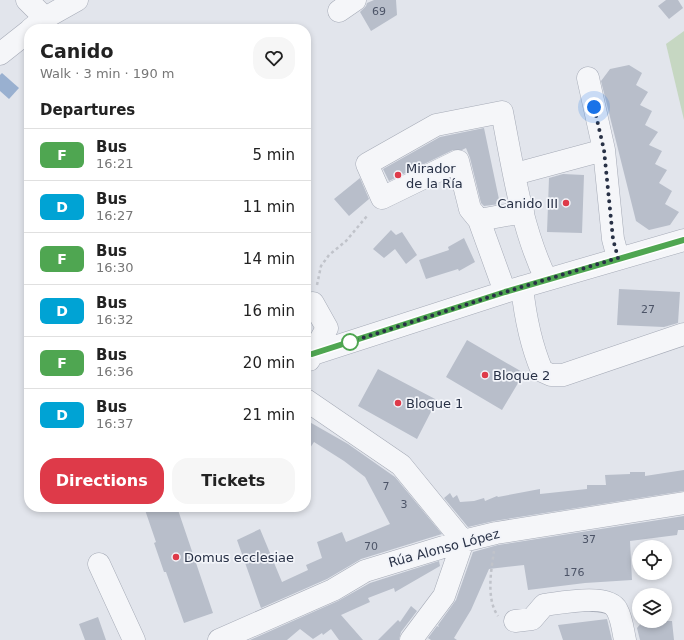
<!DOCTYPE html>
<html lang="en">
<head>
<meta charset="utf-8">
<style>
  :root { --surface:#fff; --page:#f6f6f6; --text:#222; --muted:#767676; --line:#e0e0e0; --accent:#de3a49 }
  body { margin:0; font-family:"DejaVu Sans",sans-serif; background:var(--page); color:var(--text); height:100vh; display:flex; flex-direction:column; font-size:15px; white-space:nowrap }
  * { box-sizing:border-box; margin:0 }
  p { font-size:13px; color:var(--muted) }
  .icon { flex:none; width:22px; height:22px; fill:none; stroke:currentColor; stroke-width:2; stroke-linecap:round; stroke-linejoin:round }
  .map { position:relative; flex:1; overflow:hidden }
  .side { position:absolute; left:24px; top:24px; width:287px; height:488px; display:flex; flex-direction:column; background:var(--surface); border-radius:16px; box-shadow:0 2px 6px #0003 }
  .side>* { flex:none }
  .badge { padding:0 8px; border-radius:6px; font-size:14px; line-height:26px }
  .controls { position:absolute; left:632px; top:540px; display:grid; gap:8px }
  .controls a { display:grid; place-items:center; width:40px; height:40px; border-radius:50%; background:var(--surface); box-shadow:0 2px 6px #0003; font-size:20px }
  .you { position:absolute; width:20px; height:20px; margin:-10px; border:3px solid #fff; border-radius:50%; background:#1a73e8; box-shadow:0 0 0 6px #1a73e833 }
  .map>.badge { position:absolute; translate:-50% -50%; box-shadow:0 0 0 2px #fff }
  h2 { padding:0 16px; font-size:15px; line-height:36px }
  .round { display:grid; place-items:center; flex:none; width:42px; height:42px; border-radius:16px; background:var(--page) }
  .summary { display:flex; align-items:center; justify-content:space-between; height:68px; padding:0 16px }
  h1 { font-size:19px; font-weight:700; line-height:30px }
  .button { display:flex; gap:8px; margin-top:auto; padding:8px 16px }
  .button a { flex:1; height:46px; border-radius:16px; background:var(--accent); color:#fff; font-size:16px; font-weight:700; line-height:46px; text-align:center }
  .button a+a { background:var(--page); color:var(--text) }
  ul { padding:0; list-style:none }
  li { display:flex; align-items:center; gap:12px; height:52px; padding:0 16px; border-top:1px solid var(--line) }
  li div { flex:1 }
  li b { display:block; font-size:15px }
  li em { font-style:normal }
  li .badge { min-width:44px; font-weight:700; text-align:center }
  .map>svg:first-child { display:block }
  .green { fill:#c6d7c2 }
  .water { fill:#99b0d0 }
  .building { fill:#b8beca }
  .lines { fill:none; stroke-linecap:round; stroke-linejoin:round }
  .minor-casing { stroke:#a6abb7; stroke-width:23 }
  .path { stroke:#c0c3ca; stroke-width:2.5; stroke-dasharray:3 3; stroke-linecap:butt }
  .minor { stroke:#f5f6f9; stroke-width:22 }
  .line-casing { stroke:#fff; stroke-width:9 }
  .line { stroke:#4fa651; stroke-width:6 }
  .walk { stroke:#283146; stroke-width:4; stroke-dasharray:0 7.2 }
  .poi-dot { fill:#de3a49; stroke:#f2f4f9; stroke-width:1.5 }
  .stop-dot { fill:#fff; stroke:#4fa651; stroke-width:2 }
  .labels { text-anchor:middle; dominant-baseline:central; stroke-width:3.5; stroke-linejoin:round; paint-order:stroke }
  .number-label { font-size:11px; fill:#4c5467 }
  .poi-label { font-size:13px; fill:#283146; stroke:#f2f4f9; text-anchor:start }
  .street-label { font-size:13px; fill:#283146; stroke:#f2f4f9 }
</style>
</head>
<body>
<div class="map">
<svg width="684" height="640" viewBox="0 0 684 640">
  <rect width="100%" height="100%" fill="#e2e5ec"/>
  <!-- green -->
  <path class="green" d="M684,31V120L666,44Z"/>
  <!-- water -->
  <path class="water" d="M2,73L19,88L9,99L0,91V75Z"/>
  <!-- building -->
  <path class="building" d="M374,0H396L397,15L371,31L360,12L366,6L367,3Z
    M666,0H678L683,8L669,19L658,6Z
    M629,65L642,73L636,85L648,92L640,105L652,111L645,125L658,132L649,145L662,151L655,164L667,170L659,183L672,191L665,204L679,212L670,225L649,230L636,221L601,81L610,69Z
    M484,128L500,204L484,206L481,203L470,158L466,148L462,150H453L389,181L383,169L440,137Z
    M563,174L584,175L582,233L547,232L549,178Z
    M360,178L369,199L349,216L334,199Z
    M391,230L396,235L402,232L417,255L406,264L395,249L384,258L373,249Z
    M464,238L475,262L459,271L458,269L426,279L419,260L449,250L448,247Z
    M619,289L680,292L678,323L664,327L617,325Z
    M467,340L524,373L502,410L446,377Z
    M378,369L437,400L417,439L358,406Z
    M306,420L348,444L395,477L442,534L361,559L327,579L261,608L237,540L260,529L282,582L308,570L306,565L322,558L317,542L342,532L346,542L390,524L365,477L344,461L314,442L306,454Z
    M684,470V491L494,521L468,527L444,498L450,493L453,498L457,495L460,502L474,501L484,498L485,501L497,496L498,497L540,489V494L587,489V485H606L605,475L630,474V472H645V476Z
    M144,507H177L213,613L184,623L166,572H164L154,543L156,542Z
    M684,516V530H678L677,535L630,541L632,580L585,583L528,590L524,565L489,569L471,610L454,638L457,640H431L428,638L437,626L439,627L438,625L456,600L473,552L498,545Z
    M439,561L440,566L395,592L394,588L368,598L370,602L341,615L363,640H339L331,629L323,635L322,633L313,639L300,629L287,640H250L338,601L370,583Z
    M411,606L417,611L401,632L399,640H378L398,620L400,622Z
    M98,617L106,640H85L79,624Z
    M607,619L612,640H563L558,625Z
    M643,621H672L674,640H640L637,628Z"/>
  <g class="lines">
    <!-- minor casing -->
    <g class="minor-casing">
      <path id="minor" d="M27,0L45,18
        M339,11L355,0
        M31,29L45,18L77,0
        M0,54L29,31
        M588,78L604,150L613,239L618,258
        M515,174L604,150
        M479,220L523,212
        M522,287C525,315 531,345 542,371L551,375H563L684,334
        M505,292L479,220L470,209L458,161L382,198L367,164L436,125L502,112C513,168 521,227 546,279
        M313,354L505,292L684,240
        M309,360L327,328L313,303
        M306,400L401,465L463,541L444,596L411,640
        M99,564L134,640
        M515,621L532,619L544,605C560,603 609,593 617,610C622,619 623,631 625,640
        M219,640L333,590L365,571L463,541L496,533L684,503"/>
    </g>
    <!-- path -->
    <path class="path" d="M317,285L321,266L329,255L346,241L367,216
      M494,551C491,571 486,599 498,616"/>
    <!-- minor -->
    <use href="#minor" class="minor"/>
  </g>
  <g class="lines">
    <!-- line casing -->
    <g class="line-casing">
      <path id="line" d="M312,354L505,292L684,240"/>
    </g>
    <!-- line -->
    <use href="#line" class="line"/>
    <!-- walk -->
    <path class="walk" d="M350,342L505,292L618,258L613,239L604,150L594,107"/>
  </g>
  <!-- markers -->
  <g class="poi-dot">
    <circle cx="398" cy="175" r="4"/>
    <circle cx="566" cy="203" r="4"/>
    <circle cx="485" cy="375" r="4"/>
    <circle cx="398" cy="403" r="4"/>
    <circle cx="176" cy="557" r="4"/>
  </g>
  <circle class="stop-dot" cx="350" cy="342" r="8"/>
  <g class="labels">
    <!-- number labels -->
    <g class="number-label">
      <text x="379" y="11">69</text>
      <text x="648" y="309">27</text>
      <text x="386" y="486">7</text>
      <text x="404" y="504">3</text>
      <text x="589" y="539">37</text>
      <text x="371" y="546">70</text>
      <text x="574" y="572">176</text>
    </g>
    <!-- poi labels -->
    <g class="poi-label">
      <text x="406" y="168">Mirador<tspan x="406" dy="15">de la Ría</tspan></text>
      <text x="558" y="203" text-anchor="end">Canido III</text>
      <text x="493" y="375">Bloque 2</text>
      <text x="406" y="403">Bloque 1</text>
      <text x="184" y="557">Domus ecclesiae</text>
    </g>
    <!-- street labels -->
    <g class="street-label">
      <text transform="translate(444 548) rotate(-15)">Rúa Alonso López</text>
    </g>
  </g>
</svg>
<div class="controls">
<a><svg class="icon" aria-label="locate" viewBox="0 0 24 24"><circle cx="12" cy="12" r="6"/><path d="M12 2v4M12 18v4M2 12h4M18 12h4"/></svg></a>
<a><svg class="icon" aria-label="layers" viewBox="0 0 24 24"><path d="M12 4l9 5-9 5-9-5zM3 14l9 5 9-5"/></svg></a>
</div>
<div class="you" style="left:594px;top:107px"></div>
<section class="side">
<div class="summary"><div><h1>Canido</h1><p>Walk · 3 min · 190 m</p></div><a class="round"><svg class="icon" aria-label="heart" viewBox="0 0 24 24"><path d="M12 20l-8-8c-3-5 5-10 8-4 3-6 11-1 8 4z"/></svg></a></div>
<h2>Departures</h2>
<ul>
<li><span class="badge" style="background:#4fa651;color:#fff">F</span><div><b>Bus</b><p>16:21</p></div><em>5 min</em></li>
<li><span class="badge" style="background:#00a3d4;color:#fff">D</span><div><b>Bus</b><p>16:27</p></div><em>11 min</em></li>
<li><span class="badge" style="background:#4fa651;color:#fff">F</span><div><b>Bus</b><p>16:30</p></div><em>14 min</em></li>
<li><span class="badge" style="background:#00a3d4;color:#fff">D</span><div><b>Bus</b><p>16:32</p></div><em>16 min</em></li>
<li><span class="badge" style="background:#4fa651;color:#fff">F</span><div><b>Bus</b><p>16:36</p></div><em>20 min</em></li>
<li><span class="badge" style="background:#00a3d4;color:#fff">D</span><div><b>Bus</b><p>16:37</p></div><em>21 min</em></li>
</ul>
<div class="button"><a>Directions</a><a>Tickets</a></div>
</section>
</div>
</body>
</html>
